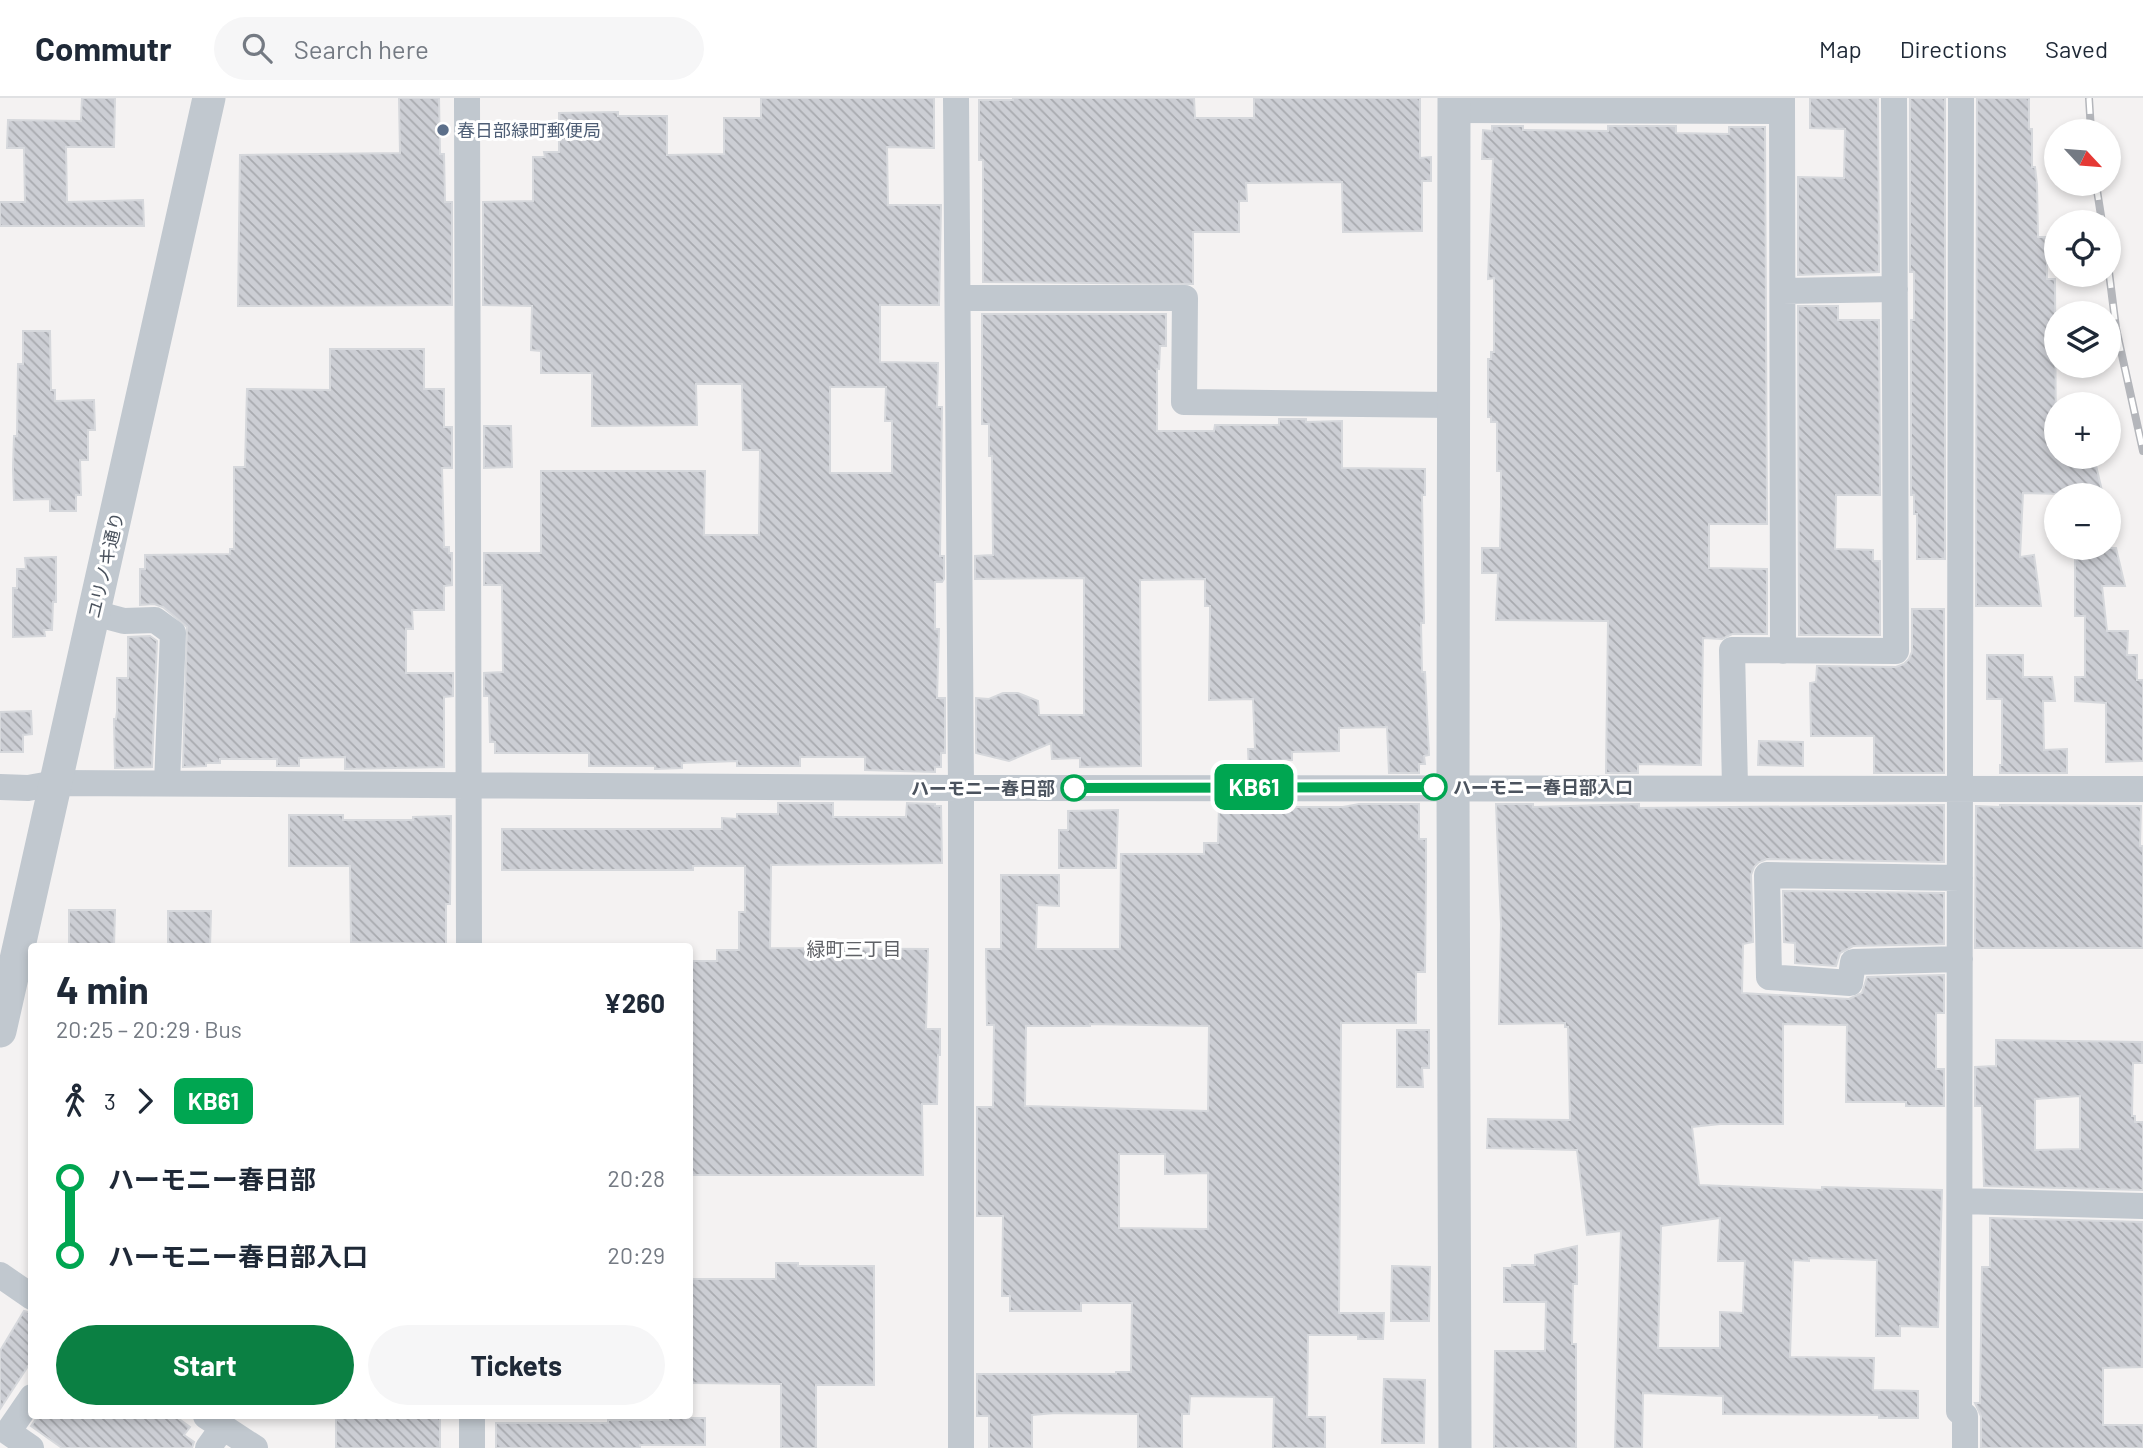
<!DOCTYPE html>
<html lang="en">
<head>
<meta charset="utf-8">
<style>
  :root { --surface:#fff; --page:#f6f6f7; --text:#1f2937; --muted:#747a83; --line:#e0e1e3; --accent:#0b8043 }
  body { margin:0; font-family:Barlow,"Noto Sans JP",sans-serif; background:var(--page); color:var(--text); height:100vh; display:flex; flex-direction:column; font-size:26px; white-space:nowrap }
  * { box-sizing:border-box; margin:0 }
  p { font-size:23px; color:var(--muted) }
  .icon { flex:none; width:38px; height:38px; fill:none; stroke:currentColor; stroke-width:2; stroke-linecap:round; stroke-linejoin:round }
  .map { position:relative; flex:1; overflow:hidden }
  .details { position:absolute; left:28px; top:845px; width:665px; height:476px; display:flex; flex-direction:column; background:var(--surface); border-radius:7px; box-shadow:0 4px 10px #0003 }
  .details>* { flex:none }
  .badge { padding:0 14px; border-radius:10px; font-size:24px; line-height:46px }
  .needle { width:46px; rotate:116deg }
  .tools { position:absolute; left:2044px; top:21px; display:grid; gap:14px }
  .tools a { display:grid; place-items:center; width:77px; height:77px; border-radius:50%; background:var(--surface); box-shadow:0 4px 10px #0003; font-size:35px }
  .map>.badge { position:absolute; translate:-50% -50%; box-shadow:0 0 0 4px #fff }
  .legs { display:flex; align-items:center; gap:10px; height:77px; padding:0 28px; font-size:23px }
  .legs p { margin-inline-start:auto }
  .overview { display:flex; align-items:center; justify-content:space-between; height:119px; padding:0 28px }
  h1 { font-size:38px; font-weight:700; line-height:52px }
  .primary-button { display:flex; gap:14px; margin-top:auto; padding:14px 28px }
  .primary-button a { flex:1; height:80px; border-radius:42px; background:var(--accent); color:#fff; font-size:28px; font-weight:700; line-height:80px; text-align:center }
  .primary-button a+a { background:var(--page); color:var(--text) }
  ul { padding:0 28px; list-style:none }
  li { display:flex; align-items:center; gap:24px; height:77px; font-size:26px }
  li i { display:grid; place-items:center; width:10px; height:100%; margin:0 9px; background:currentColor }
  li i::after { content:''; width:18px; height:18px; margin:-9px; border:5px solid; border-radius:50%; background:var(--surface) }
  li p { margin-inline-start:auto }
  li:first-child i { background:linear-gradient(#0000 50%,currentColor 0) }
  li:last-child i { background:linear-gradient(currentColor 50%,#0000 0) }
  header { display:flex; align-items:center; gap:42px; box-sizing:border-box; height:98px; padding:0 35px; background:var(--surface); border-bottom:2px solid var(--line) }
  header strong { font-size:33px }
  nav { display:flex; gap:38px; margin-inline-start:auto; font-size:24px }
  .search { width:490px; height:63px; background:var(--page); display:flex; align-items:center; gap:18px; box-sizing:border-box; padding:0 24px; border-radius:38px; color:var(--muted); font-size:26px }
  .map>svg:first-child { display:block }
  .building { fill:url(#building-back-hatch); stroke:#d6d8dc; stroke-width:2; fill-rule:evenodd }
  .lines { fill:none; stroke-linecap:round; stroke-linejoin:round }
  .minor { stroke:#c1c8cf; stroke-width:26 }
  .tertiary { stroke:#c1c8cf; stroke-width:33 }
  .rail-casing { stroke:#b4b6bb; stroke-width:8 }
  .rail { stroke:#fff; stroke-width:5; stroke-dasharray:16; stroke-linecap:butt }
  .line-1-casing { stroke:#fff; stroke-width:16 }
  .line-1 { stroke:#00a651; stroke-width:10 }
  .service-dot { fill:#5c6f8a; stroke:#fff; stroke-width:2.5 }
  .stop-1-dot { fill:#fff; stroke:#00a651; stroke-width:3.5 }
  .labels { text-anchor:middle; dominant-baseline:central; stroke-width:6; stroke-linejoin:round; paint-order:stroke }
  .service-label { font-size:18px; fill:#4e5e75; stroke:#fff; text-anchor:start }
  .street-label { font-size:18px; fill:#4b535e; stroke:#fff }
  .stop-label { font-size:18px; font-weight:bold; fill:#4b535e; stroke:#fff; text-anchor:start }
  .neighbourhood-label { font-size:19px; fill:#5f6166; stroke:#fff }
</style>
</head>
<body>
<header>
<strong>Commutr</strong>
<div class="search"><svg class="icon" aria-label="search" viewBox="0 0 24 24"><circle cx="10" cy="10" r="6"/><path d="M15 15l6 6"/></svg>Search here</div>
<nav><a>Map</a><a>Directions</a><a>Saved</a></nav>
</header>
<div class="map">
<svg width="2143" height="1350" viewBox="0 0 2143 1350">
  <defs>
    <pattern id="building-back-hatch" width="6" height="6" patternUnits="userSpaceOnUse" patternTransform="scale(1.75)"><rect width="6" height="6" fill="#ccced4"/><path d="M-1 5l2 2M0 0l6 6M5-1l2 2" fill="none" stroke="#a8aaaf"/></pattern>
  </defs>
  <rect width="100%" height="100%" fill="#f4f2f2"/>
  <!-- building -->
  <path class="building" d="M82,0H115L114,49H66L67,104L143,102L144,128H0V104H25L24,50H7L8,22L81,23Z
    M399,0H439L440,56H444L445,104H452V207L238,208L240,57L400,55Z
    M761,0H934V50L887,49L888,107H941L939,207H880V264L938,265L937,309H942L940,458H944V481L942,484H935V531H939L937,600H945V655H941V669H935V674L865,672V659H800V668H737V663L682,665V670L655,671V668H589V655H495V644H490L489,598H484V575L503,574L502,487H484V455H541V373H705L704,437H759L760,352H743L742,286H696L697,327L592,328V275H541V253L531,252L532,208L483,207V104L533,103V59H545L544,54H559V15L618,14V18H667V57L724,56V20H761ZM830,289H886L885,323H892V375H830Z
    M1013,0H1194L1195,20H1254V0H1420V60L1431,59V83H1422V133L1343,134L1342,84L1246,85L1247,103H1239V134H1193V186L983,184V62H979V2H1013Z
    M1810,0H1878L1879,174L1798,177V79L1844,80L1845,31L1810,30Z
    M1910,0H1945V461H1917V416H1914V397H1911V222H1914V174H1910Z
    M1977,0H2029V31H2032V69H2035L2037,86L2038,139H2047V181H2055L2056,359H2094L2103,397L2023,395L2020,459L2034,457L2041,508H1976Z
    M1492,28H1523V32L1608,33V28H1676V35L1729,36V29H1765L1767,426H1709V470L1767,471V536H1732L1722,541L1703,540L1701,667L1638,666V675H1606L1608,523L1496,522L1498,475H1482V450H1500L1501,408V373H1497V324H1491V319H1488V261H1491V254H1494V180L1488,181L1493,61H1482L1483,32L1492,33Z
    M1798,208H1838V222H1879L1880,397H1836L1835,451L1873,452V463H1880V537H1799Z
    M982,216H1166V248H1160L1159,271H1157V333H1214L1215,327H1279V321H1306V324L1342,323V370L1425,371V397H1422L1424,525H1421L1422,574H1425L1429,657L1424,658L1425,666H1419V675H1389L1387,629L1339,630V653L1292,654V662L1270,663V675L1249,674L1248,651H1255L1253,601L1209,602L1210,523V508H1205V481L1140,482L1141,668L1080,669V660L1052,661L1051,645L1009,663L976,655V600L989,601L1003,595H1018L1038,603L1039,617H1084V480L975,481V458L993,457L992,358H989V326H982Z
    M23,233H50L51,292H55V303L94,302L95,332H88V362H80L81,397H76V413H50V401L14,402L13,370L14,338H17L18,266H23Z
    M330,251H424V291H444V329H452V370H442L444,449H449V455H452V487L444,488V512H412L413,531H406V575H453V598L444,599V669L345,671V659L299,660V668H277V661H220V665H206V668L183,669L187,529L163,509L154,506L140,507V471H145V457L230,456V451H234V369H245L247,291L330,292Z
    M484,328H511L512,369L484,370Z
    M2075,450H2116L2125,488H2102L2107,533H2128L2127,557H2137V582H2143V663L2106,664V605L2075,603V579H2085V518H2075Z
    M56,459V504H53L52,532H44L45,538L13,539V490H17V471H26L25,460Z
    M1912,511H1944V675H1874V638H1811L1810,585L1816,584L1817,568L1896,569L1904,566L1909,561L1912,554Z
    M150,538L157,543L152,669L115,670L114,621H116L117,614V580H128V539Z
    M1987,557H2023V579H2052L2055,603H2043L2044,652L2067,651V675H2000V667H2002V601H1987Z
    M31,613L32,636L23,637V654H0V614Z
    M1759,643L1803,644V668L1758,667Z
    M778,705H833V719H906L907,705L935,706V708H941L942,765L771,767L770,850L928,851L926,931H940V957H938L937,1006H922L923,1077H690V863H717V852H739V814H745V768H693V772H502V731H722V720L737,721V716H778Z
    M1250,706H1271V709H1343L1359,706H1419V741H1426V784L1425,874H1416V925H1341L1339,1215H1384L1383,1241H1358V1237H1308L1307,1319H1325V1350H1273L1274,1299L1190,1298L1189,1316H1182V1350H1138V1316L1055,1315L1032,1317V1350H989V1318H977V1276H1116V1274H1131L1132,1205H1081V1213H1010V1198H1002L1003,1118H977V1009H993L994,927H987L986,851H1001V777H1059V808L1037,807L1036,851H1120L1121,756H1204V745H1218L1219,707ZM1090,926L1209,928L1208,1013L1025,1008L1026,928H1090ZM1119,1056H1165V1076L1208,1075V1131L1119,1130Z
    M1496,706H1533V709L1639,706V710L1944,707V764L1767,761L1759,764L1754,769L1751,777L1753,844L1743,846L1742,895L1849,901L1862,895L1867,879L1944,877V915H1936V971H1944V1008H1906V1004H1846L1847,927L1783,926V1026H1720L1692,1029L1699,1087L1822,1092V1089L1942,1092L1938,1229L1900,1228V1238H1876L1877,1162L1809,1160V1163L1793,1162L1790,1259L1874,1260L1873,1292L1918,1293V1320H1879V1317L1723,1316V1298L1643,1295L1642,1350H1615L1621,1133L1587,1137L1577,1052L1487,1050L1488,1021L1570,1022L1568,929H1565V925L1499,926L1501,826ZM1720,1120L1718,1163H1745L1743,1215L1720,1214V1250H1658L1661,1128Z
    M2000,707L2141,708L2140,748H2143V850H1975L1976,708L2000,709Z
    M1118,712L1116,770H1059V732H1068V713Z
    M289,717H343V722H413V719L451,718L450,806H446V846L351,844L350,768H289Z
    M1783,793L1944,795V846L1853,848L1840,855L1836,868L1795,865V845L1784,844Z
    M69,812H115L114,849H69Z
    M168,813H211L210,849H168Z
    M1397,932H1429V970H1422L1423,989H1397Z
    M1996,942L2142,944V965H2133L2132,1018H2135V1024H2143V1092L1984,1088L1982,1008H1975V969L1996,968ZM2080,998V1051L2035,1052V1001Z
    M1990,1120L2143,1124L2142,1269L2103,1270V1327H2143V1350H1981V1318L1975,1305H1980L1982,1169H1990Z
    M1577,1148V1186H1573L1572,1246H1576V1350H1494L1495,1253H1545L1546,1204H1504V1170H1512V1167H1535V1157Z
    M776,1165H798V1168H874V1287H816V1350H781V1286L690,1285V1181H776Z
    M1392,1168L1430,1169L1429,1223H1391Z
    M24,1213L32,1215V1262L0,1311V1253Z
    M1384,1281L1425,1282L1424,1345H1382Z
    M38,1318H175L190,1329L184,1337L194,1344L192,1350H62L31,1328Z
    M336,1318H440V1350H336Z
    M668,1320H705V1347H640V1350H496V1325H608V1322H668Z"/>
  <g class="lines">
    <!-- minor -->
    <path class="minor" d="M467,0L469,849
      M956,0L961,690V1350
      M1782,0L1783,553
      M1961,0L1959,1313L1965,1318V1350
      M1454,12L1782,13
      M1783,193L1895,191
      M959,200H1185L1184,304L1453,307
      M94,515L124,523L155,522L173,535L167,685
      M0,689L28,690L56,685L961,690L2143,691
      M1735,689L1732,552L1896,553L1894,0
      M1960,861L1853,864L1850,885L1769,879L1767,777L1960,780
      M1960,1103L2143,1108
      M0,1177L32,1199
      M206,1318L255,1350
      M472,1318V1350
      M31,1350L8,1334L32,1299
      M208,1350L223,1329"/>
    <!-- tertiary -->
    <path class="tertiary" d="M1454,0L1453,689L1455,1350
      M0,933L209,0"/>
    <!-- rail casing -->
    <g class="rail-casing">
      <path id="rail" d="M2089,0L2091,33
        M2096,86L2102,124
        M2109,174L2116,230L2143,353"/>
    </g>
    <!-- rail -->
    <use href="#rail" class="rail"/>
  </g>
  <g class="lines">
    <!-- line-1 casing -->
    <g class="line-1-casing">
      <path id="line-1" d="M1074,690L1434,689"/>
    </g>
    <!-- line-1 -->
    <use href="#line-1" class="line-1"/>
  </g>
  <!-- markers -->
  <circle class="service-dot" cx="443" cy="32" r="7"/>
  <g class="stop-1-dot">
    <circle cx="1434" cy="689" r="12"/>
    <circle cx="1074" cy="690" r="12"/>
  </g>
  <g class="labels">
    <!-- service labels -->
    <g class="service-label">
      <text x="457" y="32">春日部緑町郵便局</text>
    </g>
    <!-- street labels -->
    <g class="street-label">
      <text transform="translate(105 467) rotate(-77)">ユリノキ通り</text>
    </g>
    <!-- stop labels -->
    <g class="stop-label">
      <text x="1453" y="689">ハーモニー春日部入口</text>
      <text x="1055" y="690" text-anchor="end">ハーモニー春日部</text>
    </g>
    <!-- neighbourhood labels -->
    <g class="neighbourhood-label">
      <text x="854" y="850">緑町三丁目</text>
    </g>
  </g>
</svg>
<div class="tools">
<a><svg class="needle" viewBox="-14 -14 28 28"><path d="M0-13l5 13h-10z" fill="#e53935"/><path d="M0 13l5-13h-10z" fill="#747a83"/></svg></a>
<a><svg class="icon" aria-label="locate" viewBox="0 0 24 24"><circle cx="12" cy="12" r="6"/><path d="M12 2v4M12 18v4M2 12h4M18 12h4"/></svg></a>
<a><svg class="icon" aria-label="layers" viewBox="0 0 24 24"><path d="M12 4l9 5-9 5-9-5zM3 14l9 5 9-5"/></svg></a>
<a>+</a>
<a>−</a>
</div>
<b class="badge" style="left:1254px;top:689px;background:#00a651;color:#fff">KB61</b>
<section class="details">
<div class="overview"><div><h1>4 min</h1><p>20:25 – 20:29 · Bus</p></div><b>¥260</b></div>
<div class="legs"><svg class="icon" aria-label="walk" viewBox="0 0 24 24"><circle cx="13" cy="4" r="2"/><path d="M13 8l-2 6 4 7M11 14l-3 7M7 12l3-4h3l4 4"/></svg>3<svg class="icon" aria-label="forward" viewBox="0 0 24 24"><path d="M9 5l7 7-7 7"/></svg><b class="badge" style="background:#00a651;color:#fff">KB61</b></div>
<ul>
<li><i style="color:#00a651"></i><b>ハーモニー春日部</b><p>20:28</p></li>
<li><i style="color:#00a651"></i><b>ハーモニー春日部入口</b><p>20:29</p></li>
</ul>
<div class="primary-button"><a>Start</a><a>Tickets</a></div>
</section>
</div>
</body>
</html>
